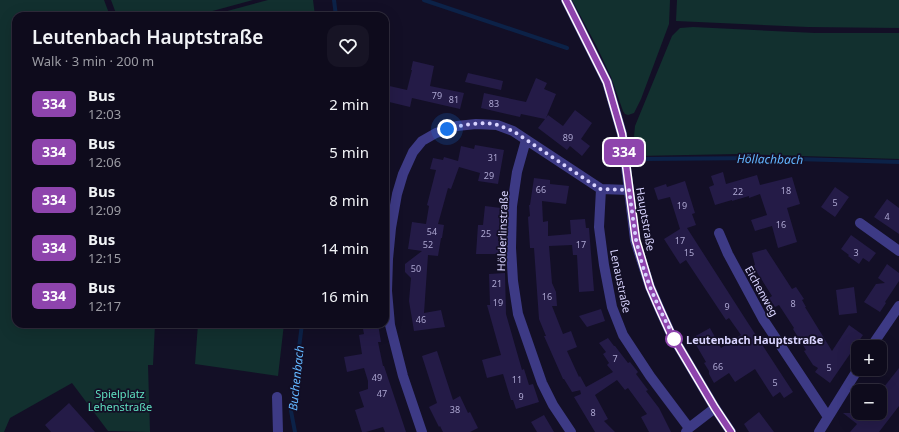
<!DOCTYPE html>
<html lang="en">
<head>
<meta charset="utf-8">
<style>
  :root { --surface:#0e0b1c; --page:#171425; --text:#f1f3f6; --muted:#9b9ba3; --line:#2e2b3b }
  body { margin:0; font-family:"Noto Sans",sans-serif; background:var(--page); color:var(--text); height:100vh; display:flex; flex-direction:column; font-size:15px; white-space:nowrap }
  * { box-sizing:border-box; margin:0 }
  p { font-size:13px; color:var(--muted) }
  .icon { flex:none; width:22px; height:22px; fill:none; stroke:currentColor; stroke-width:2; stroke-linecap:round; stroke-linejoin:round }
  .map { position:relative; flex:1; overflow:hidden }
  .details { position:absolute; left:12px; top:12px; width:377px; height:316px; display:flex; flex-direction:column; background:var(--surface); border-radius:12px; box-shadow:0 4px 16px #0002,0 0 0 1px var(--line) }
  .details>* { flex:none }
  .badge { padding:0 8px; border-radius:6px; font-size:14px; line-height:26px }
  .controls { position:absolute; left:851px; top:340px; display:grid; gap:8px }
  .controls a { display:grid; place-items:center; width:36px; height:36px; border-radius:8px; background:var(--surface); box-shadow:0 4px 16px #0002,0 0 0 1px var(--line); font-size:20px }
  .you { position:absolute; width:20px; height:20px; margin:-10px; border:3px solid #fff; border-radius:50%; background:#1a73e8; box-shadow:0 0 0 6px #1a73e833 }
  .map>.badge { position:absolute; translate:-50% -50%; box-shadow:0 0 0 2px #fff }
  .round { display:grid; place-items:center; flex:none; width:42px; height:42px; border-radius:12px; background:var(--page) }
  .head { display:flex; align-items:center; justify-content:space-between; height:68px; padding:0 20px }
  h1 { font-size:19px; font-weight:600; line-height:30px }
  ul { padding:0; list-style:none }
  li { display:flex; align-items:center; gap:12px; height:48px; padding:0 20px }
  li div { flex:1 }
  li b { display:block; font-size:15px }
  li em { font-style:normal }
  li .badge { min-width:44px; font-weight:700; text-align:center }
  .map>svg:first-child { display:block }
  .green { fill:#12302f }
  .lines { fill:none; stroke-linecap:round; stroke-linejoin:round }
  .stream { stroke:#0c2248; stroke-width:4 }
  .building { fill:#241b47 }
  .minor { stroke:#3d3a85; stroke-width:10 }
  .tertiary { stroke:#3d3a85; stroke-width:10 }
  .line-casing { stroke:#fff; stroke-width:9 }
  .line { stroke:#8e44ad; stroke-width:6 }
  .walk { stroke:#d9d4ff; stroke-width:4; stroke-dasharray:0 7.2 }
  .stop-dot { fill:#fff; stroke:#8e44ad; stroke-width:2 }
  .labels { text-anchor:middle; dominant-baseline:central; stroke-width:3.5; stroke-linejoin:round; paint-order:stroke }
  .number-label { font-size:9px; fill:#aca6d1 }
  .street-label { font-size:11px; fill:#d9d4ff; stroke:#130f26 }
  .stop-label { font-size:11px; font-weight:bold; fill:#d9d4ff; stroke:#130f26; text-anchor:start }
  .park-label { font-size:11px; fill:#5fe0c0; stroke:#130f26 }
  .water-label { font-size:12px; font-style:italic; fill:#62b6ff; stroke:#130f26 }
</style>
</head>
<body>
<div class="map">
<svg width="899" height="432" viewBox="0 0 899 432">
  <rect width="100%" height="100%" fill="#130f26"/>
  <!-- green -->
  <path class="green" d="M0,0H104L110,16H16V324H155L153,365H148L150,432L108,431L72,383L10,418L4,432H0Z
    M111,0H253L194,16H117Z
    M268,0H313L315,16H209Z
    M572,0H670L669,24L641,99L634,113L628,115L625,114L623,111L611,77L597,47Z
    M677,0H899V28L808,27L676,21Z
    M693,27L815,33H899V159L737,154L637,156L634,137L635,126L672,36L680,28Z
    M198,324H284L278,376L195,364Z"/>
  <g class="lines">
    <!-- stream -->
    <path class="stream" d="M334,0L336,16
      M424,0L567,48
      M641,159L762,158L899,162
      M295,432L291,411L302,324"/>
  </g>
  <!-- building -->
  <path class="building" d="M413,61L434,66L430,86L464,93L460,109L412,98L410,107L385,101V85L407,90L412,70H411Z
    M468,73L503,81L501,90L465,82Z
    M536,78L547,83L544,89L556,94L546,118L548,115L563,126L575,110L592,123L581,139L590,146L582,156L570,146L567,150L538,128L545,119L521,114L520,117L481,108L484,93L526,102Z
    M475,145L504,150L498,184L478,181L480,173L459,167L451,189L448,188L438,224L444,225L442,238H441L438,256L428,255L424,313L441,310L445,327L414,331L409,301L411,278L405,272V264L422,251L408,249L412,222L426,224L429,206L427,205L436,170L430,169L433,158L443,160L444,157L458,161L461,146L474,149Z
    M723,172L726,184L757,175L760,185L792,177L800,204L787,208L797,242L778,248L772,226L755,231L751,220L767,215L760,194L749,198V196L732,201V200L715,205L709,187L714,185L711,176Z
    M534,178L550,180V184L569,186L566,204L542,201L543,222L548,221V236L571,234L570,220L585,219L586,228H589L594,291L579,292L577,255H573L572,245L549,246L552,283L556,292L557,306H552L563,334L571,331L577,347L567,351L579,377L580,376L586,387L613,372L607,365L609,363L603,354L606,352L599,343L608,338L614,346H615L628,363L630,362L638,372L636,374L648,390L646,391L659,408L671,432H649L641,417L647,414L628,388L625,390L617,380L595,395L608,419L604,421L615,432H595L574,397L581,394L580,390H581L572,392L564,379H563L544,336H546L539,319L534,248H530L528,217L530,216L529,205H530Z
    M685,181L695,213L692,214L696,225L687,228L748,323L793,392L784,398L780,392L773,397L755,369L735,382L729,373L714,383L709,374V371L704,363L706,362L692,338L710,328L721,348L741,335L729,318L726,320L686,260L680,264L664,239L680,229L670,197L658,200L654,188L666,184L667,187Z
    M835,187L849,197L835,217L821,207Z
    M887,199L899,208V234L874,217Z
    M485,206L501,208L498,241L500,242L499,254H476L478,225H483Z
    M851,235L876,253L869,262L863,258L859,264L848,256L849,255L841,249Z
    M766,249L792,289L796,287L804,299L802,300L806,307H805L832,351L849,325L863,335L830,383L815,372L818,368L813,365L804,351L806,350L793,329L794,328L779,305L775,307L769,298L772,296L753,266L755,265L752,253Z
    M887,264L899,273V281L885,302L886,303L880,312L864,302L876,284L885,283L878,278Z
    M505,273L506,314L522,370L524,369L529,385L533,384L539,402L516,409L513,400H511L503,374L487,378L482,360L501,355L487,305H490L489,274Z
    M854,287L857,313L839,315L836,290Z
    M601,309L605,321L587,327L579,316Z
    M362,324H378L381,342H378L383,366H384L406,432H385L383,427L366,432H362L355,410L364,407L359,392L368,389V381L364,368L347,372L344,357L362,354L359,335L364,334Z
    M437,351L453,400L460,396L468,413L470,412L478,428L470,432H443L440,426L439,427L429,407L437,403L422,356Z
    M899,368V406L879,432H850L857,424L843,413H880V392Z
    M69,403L95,432H51L45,425Z
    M759,412L774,432H749L744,424Z
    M544,415L554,432H537L531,422Z"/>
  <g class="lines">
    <!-- minor -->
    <path class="minor" d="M526,140L517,172L512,206L511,248L513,281L518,314L542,383L553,405L571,432
      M601,189L599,227L604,265L612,307L623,335L650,376L689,428
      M860,223L899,251
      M719,233L728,254L763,319L828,417
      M871,347L899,306
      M277,397L278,432
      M422,432L403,376L390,325L387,291L388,259L391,228L397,194L403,174L413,152L422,141L436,133L457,126L476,124L497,125L513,131L601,189L629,190
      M686,432L689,428L715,408
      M819,432L858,369"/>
    <!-- tertiary -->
    <path class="tertiary" d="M566,0L607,82L622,134L635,240L650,287L660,310L670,332L715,408L731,432"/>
  </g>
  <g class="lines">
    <!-- line casing -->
    <g class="line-casing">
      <path id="line" d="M566,0L607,82L622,134L636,240L650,287L660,310L670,332L715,408L731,432"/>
    </g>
    <!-- line -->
    <use href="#line" class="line"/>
    <!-- walk -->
    <path class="walk" d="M447,129C460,125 484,121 498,125C503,127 508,129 513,131L600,189L629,190L636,240L642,264L650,287L660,310L677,343L674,339"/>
  </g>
  <!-- markers -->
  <circle class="stop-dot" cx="674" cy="339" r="8"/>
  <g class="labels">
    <!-- number labels -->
    <g class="number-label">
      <text x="437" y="95">79</text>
      <text x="454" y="99">81</text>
      <text x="494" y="103">83</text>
      <text x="568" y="137">89</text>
      <text x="493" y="157">31</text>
      <text x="489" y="175">29</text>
      <text x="541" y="189">66</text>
      <text x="786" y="190">18</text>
      <text x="738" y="191">22</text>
      <text x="835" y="202">5</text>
      <text x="682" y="205">19</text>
      <text x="887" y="216">4</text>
      <text x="781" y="224">16</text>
      <text x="432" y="231">54</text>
      <text x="486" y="233">25</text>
      <text x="680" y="240">17</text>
      <text x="428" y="244">52</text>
      <text x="581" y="244">17</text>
      <text x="689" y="252">15</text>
      <text x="856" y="252">3</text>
      <text x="416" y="268">50</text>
      <text x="497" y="283">21</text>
      <text x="547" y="296">16</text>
      <text x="498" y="302">19</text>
      <text x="793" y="303">8</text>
      <text x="727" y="306">9</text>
      <text x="421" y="319">46</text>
      <text x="615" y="358">7</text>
      <text x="718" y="366">66</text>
      <text x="829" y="367">5</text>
      <text x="377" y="377">49</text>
      <text x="517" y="379">11</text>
      <text x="775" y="382">5</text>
      <text x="382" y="393">47</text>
      <text x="521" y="396">9</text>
      <text x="455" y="409">38</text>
      <text x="593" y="412">8</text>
    </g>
    <!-- street labels -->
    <g class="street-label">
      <text transform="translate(646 219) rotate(80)">Hauptstraße</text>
      <text transform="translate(502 231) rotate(-88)">Hölderlinstraße</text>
      <text transform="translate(621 281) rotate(78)">Lenaustraße</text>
      <text transform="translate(762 291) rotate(61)">Eichenweg</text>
    </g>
    <!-- stop labels -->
    <g class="stop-label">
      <text x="686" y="339">Leutenbach Hauptstraße</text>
    </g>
    <!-- park labels -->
    <g class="park-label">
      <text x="120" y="393">Spielplatz<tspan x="120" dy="13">Lehenstraße</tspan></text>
    </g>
    <!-- water labels -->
    <g class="water-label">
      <text transform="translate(770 159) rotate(1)">Höllachbach</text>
      <text transform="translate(296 378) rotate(-84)">Buchenbach</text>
    </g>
  </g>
</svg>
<div class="controls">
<a>+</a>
<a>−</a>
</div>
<div class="you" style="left:447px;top:129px"></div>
<b class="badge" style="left:624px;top:152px;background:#8e44ad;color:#fff">334</b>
<section class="details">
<div class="head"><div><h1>Leutenbach Hauptstraße</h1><p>Walk · 3 min · 200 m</p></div><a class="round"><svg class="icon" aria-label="heart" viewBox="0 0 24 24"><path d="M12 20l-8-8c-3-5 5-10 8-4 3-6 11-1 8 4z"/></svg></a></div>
<ul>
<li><span class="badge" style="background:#8e44ad;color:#fff">334</span><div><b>Bus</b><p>12:03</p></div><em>2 min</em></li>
<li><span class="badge" style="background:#8e44ad;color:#fff">334</span><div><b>Bus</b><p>12:06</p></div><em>5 min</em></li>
<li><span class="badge" style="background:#8e44ad;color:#fff">334</span><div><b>Bus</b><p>12:09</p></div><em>8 min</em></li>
<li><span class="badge" style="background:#8e44ad;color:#fff">334</span><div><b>Bus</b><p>12:15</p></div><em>14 min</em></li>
<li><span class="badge" style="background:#8e44ad;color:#fff">334</span><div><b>Bus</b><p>12:17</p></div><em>16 min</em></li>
</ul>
</section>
</div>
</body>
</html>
